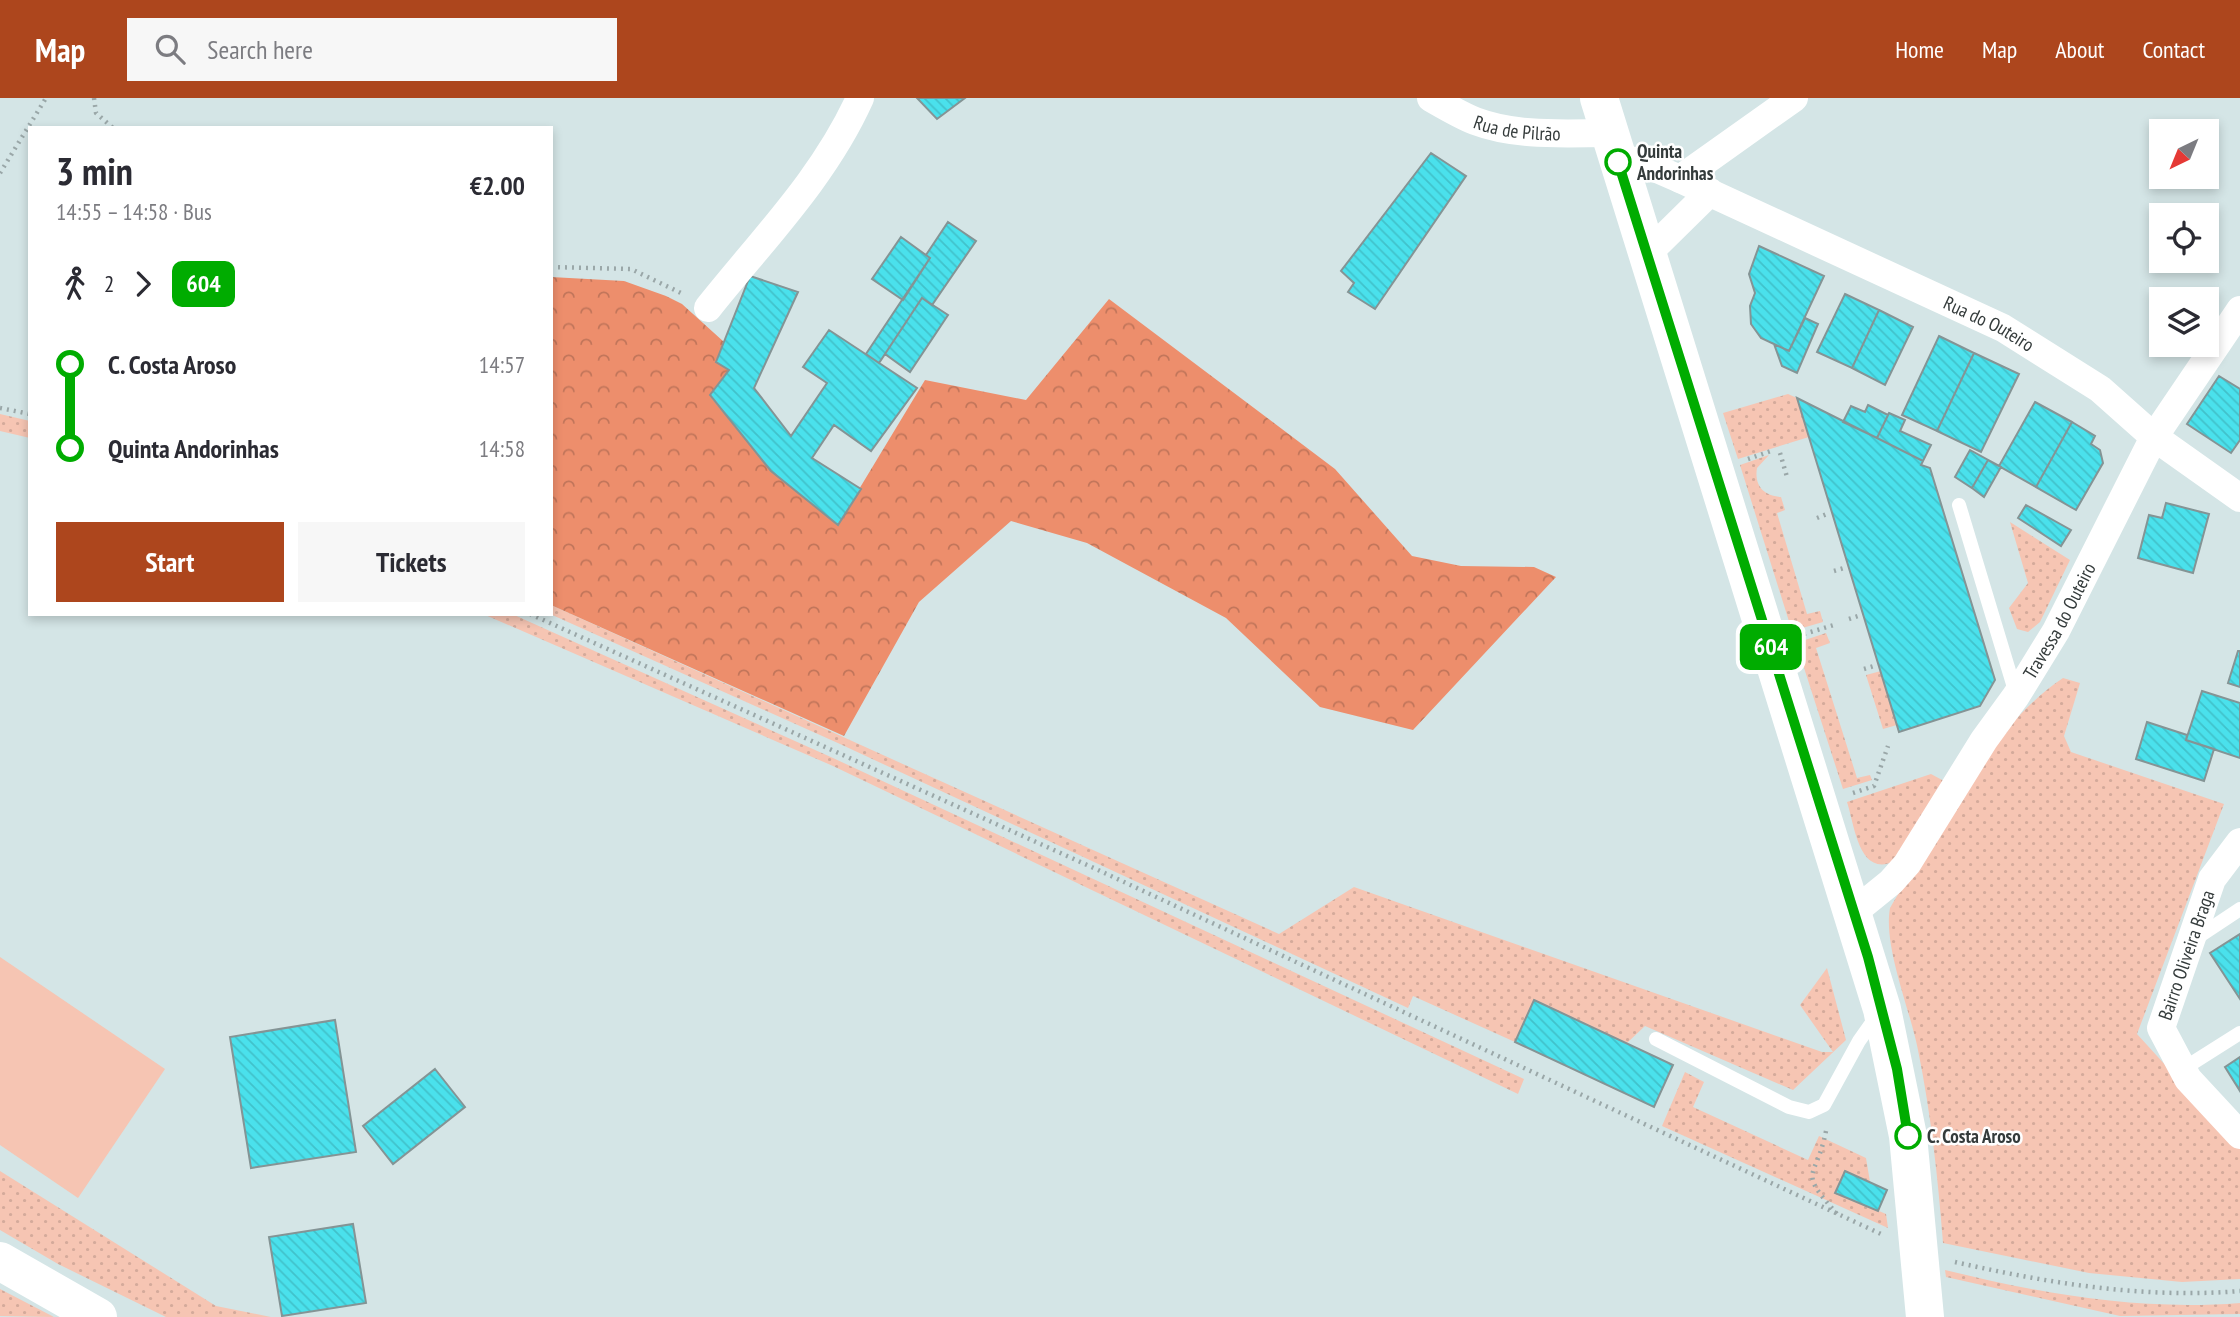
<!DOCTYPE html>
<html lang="en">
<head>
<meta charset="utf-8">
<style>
  :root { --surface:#fff; --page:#f7f7f7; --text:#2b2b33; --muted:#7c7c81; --accent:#ad461d }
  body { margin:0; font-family:"PT Sans Narrow",sans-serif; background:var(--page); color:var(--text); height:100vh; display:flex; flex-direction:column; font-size:26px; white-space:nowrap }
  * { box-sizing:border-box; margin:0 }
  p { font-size:23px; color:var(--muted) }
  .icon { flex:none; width:38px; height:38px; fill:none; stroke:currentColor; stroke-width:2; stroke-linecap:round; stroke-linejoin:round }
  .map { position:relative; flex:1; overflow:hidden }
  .side { position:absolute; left:28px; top:28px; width:525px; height:490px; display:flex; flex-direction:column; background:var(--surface); border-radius:0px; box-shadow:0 4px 10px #0003 }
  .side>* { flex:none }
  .badge { padding:0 14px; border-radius:10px; font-size:24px; line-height:46px }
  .needle { width:46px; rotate:223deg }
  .tools { position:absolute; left:2149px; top:21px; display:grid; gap:14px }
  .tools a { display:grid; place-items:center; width:70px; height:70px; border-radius:0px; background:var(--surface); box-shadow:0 4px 10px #0003; font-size:35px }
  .map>.badge { position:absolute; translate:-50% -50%; box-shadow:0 0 0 4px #fff }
  .legs { display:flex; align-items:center; gap:10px; height:77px; padding:0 28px; font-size:23px }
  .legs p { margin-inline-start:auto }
  .head { display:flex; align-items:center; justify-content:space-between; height:119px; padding:0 28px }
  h1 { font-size:38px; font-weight:600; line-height:52px }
  .primary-button { display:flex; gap:14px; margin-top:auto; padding:14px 28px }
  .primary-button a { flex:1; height:80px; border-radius:0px; background:var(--accent); color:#fff; font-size:28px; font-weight:600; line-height:80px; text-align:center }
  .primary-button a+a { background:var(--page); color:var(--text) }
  ul { padding:0 28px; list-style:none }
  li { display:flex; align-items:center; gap:24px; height:84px; font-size:26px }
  li i { display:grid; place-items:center; width:10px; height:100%; margin:0 9px; background:currentColor }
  li i::after { content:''; width:18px; height:18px; margin:-9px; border:5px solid; border-radius:50%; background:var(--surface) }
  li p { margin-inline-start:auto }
  li:first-child i { background:linear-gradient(#0000 50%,currentColor 0) }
  li:last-child i { background:linear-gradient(currentColor 50%,#0000 0) }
  header { display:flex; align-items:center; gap:42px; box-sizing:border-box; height:98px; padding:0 35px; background:var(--accent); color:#fff }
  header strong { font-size:33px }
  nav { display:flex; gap:38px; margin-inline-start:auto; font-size:24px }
  .search { width:490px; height:63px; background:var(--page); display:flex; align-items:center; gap:18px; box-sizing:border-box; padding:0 24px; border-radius:0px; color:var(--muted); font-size:26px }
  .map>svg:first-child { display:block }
  .green { fill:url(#green-dots) }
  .forest { fill:url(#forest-crowns) }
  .pitch { fill:#f6c5b3 }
  .building { fill:url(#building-back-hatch); stroke:#849495; stroke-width:2 }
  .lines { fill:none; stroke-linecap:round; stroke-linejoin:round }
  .path { stroke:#9aa7a8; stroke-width:4.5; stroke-dasharray:2 5; stroke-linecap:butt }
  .lane { stroke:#fff; stroke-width:14 }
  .street { stroke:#fff; stroke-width:28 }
  .secondary { stroke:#fff; stroke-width:38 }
  .highway { stroke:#fff; stroke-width:38 }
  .line-1-casing { stroke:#fff; stroke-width:16 }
  .line-1 { stroke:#00ac00; stroke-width:10 }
  .stop-1-dot { fill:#fff; stroke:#00ac00; stroke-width:3.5 }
  .labels { text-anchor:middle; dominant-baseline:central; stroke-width:5; stroke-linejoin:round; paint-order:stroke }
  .street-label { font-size:19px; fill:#343b3b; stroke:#fff }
  .stop-label { font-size:19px; font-weight:bold; fill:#343b3b; stroke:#fff; text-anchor:start }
</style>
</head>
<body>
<header>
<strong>Map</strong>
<div class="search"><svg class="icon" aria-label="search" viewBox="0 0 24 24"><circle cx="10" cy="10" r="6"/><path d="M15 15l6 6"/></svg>Search here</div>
<nav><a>Home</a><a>Map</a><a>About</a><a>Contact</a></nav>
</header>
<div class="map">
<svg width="2240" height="1219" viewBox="0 0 2240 1219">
  <defs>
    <pattern id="green-dots" width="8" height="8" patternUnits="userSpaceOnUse" patternTransform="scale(1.75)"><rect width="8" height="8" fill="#f6c5b3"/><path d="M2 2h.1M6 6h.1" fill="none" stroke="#d4aa9b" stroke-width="1.8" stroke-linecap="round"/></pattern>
    <pattern id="forest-crowns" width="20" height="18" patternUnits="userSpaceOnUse" patternTransform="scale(1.75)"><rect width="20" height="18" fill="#ed8e6c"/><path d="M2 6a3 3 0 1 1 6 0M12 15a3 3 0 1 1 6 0" fill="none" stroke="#c1755a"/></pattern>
    <pattern id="building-back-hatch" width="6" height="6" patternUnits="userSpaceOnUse" patternTransform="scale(1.75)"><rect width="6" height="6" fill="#4ae1ec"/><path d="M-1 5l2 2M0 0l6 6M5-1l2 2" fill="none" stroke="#41c2cb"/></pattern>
  </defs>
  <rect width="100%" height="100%" fill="#d4e5e6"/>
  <!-- green -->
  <path class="green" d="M1788,296L1797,300L1809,339L1738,361L1723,315Z
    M0,316L30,323V340L0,333Z
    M1769,357L1757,370C1754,388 1764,398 1781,399L1785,412L1777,415L1807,516L1820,513L1823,524L1792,533L1740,367Z
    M2010,424L2070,462L2040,524L2028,534L2017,531L2009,510L2028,485Z
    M551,507L1279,836L1354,789L1822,954H1833L1800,907L1827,870L1846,942L1793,992L1645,928L1627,945L1534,902L1515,944L1413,898L1408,910L840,646L550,516Z
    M483,516H512L833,660L1524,981L1518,996L833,668Z
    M1826,535L1830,545L1816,550L1857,680L1870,677L1872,682L1843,691L1796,545Z
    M1881,573L1897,627L1883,631L1866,577Z
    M2063,580L2080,585L2064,638L2071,654L2224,706L2137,936L2240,1049V1181L2182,1184L2089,1175L1943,1145C1938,1080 1931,1016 1918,952C1910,911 1883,848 1890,810C1934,737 1992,627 2063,580Z
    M1931,676L1944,683L1895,763C1859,780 1855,729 1847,704Z
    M1685,974L1704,984L1693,1009L1808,1062L1819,1038L1866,1060L1870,1084L1845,1073L1835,1094L1886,1116L1888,1130L1662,1028Z
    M0,1073L216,1208L271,1219H166L58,1166L0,1132Z
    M1945,1172C2043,1196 2138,1213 2240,1205V1216L2120,1218L1946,1179Z
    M0,1191L54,1219L0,1218Z"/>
  <!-- forest -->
  <path class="forest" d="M551,179L624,183L666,198L682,206L724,244L716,263L729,272L710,298L771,373L838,426L925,282L1026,302L1109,201L1335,371L1412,458L1461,468L1534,469L1556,479L1413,632L1320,609L1226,520L1087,445L1011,423L919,504L844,638L551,507Z"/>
  <!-- pitch -->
  <path class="pitch" d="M0,859L165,971L78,1100L0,1047Z"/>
  <!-- building -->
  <path class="building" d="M917,0H965L937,21Z
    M1431,55L1466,78L1375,211L1348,194L1354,185L1341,173Z
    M948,124L976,143L932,207L922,200L879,265L866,256L930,160L926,157Z
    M901,139L930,160L903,202L872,181Z
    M1759,148L1824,178L1789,253L1761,240L1751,226L1750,208L1755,195L1749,176Z
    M750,178L798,194L754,290L791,338L827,285L803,269L829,232L917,290L871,353L834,327L812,360L861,391L838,427L771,373L710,297L729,272L716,264Z
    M1845,196L1879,212L1852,270L1817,254Z
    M922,200L948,217L910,274L885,256Z
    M1879,212L1913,229L1885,287L1852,270Z
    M1805,220L1818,226L1797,275L1782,268L1774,246L1789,253Z
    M1939,238L1974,255L1937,333L1902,317Z
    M1974,255L2019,276L1981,354L1937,333Z
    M2219,278L2240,291V342L2231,355L2187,326Z
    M1797,300L1923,363L1921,367L1930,370L1995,582L1980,608L1899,634Z
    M2035,304L2072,324L2036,389L1999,368Z
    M1868,307L1888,317L1877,340L1843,324L1851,308L1865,314Z
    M1889,315L1905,322L1900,333L1931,347L1923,363L1877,340Z
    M2072,324L2095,338L2091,346L2100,352L2103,365L2076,412L2036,389Z
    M1970,352L1988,362L1972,390L1955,379Z
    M1988,362L2001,369L1984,399L1972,390Z
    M2166,405L2209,416L2193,475L2138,460L2149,417L2162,420Z
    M2026,407L2071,432L2061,448L2018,420Z
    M2238,553H2240V589L2228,585Z
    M2202,593L2240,605V660L2186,642Z
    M2147,624L2187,637L2186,642L2214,651L2204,683L2136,661Z
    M2240,836V901L2210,855Z
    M1534,902L1673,967L1654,1009L1515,944Z
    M335,922L356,1054L251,1070L230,939Z
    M2240,959V993L2225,969Z
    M435,971L465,1009L393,1066L363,1028Z
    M1845,1073L1887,1092L1878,1113L1835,1095Z
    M353,1126L366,1205L282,1218L269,1139Z"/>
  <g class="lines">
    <!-- path -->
    <path class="path" d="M94,0L96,15L113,30
      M0,75L46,0
      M551,169L631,171L681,195
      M0,310L30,316
      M1780,355L1787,379
      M1748,361L1774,352
      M1817,420L1827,416
      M1834,473L1844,470
      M530,516L1096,771L1881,1136
      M1849,521L1858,518
      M1804,536L1834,527
      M1864,571L1874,568
      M1853,695L1874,688L1888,648
      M1826,1033C1816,1084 1796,1070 1838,1117
      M1955,1164C2048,1185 2144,1201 2240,1193"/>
    <!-- lane -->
    <path class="lane" d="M1959,407L2016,596
      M2195,841L2240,811
      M1656,941L1789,1009L1809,1014L1824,1007L1859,943L1876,919
      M2183,971L2240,935"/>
    <!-- street -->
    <g class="street">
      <path id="s1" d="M1431,0C1445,8 1460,17 1475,23C1517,39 1566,35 1610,35"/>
      <path id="s2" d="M1617,60L1641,64L1680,81L2003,230L2100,291L2154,339L2240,400"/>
      <path d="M1680,81L1794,0"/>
      <path d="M1647,156L1710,94"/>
      <path d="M708,210C762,142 824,80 860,0"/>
      <path d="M2240,744L2212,781L2161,930L2188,981L2240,1037"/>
      <path id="s3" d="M1854,814L1891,784L1907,766L1984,642L2016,598L2056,533L2154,339L2240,212"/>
    </g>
    <!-- secondary -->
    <path class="secondary" d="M1599,0L1882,911L1908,1038L1925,1219"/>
    <!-- highway -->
    <path class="highway" d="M0,1163L98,1219"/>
  </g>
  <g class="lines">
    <!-- line-1 casing -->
    <g class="line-1-casing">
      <path id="line-1" d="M1618,64L1868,859L1897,971L1908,1038"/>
    </g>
    <!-- line-1 -->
    <use href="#line-1" class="line-1"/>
  </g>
  <!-- markers -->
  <g class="stop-1-dot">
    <circle cx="1618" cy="64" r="12"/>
    <circle cx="1908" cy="1038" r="12"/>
  </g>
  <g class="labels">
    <!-- street labels -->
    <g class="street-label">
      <text stroke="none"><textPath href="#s1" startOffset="93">Rua de Pilrão</textPath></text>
      <text stroke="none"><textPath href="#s2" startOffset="408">Rua do Outeiro</textPath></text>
      <text stroke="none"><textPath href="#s3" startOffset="359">Travessa do Outeiro</textPath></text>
      <text transform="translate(2186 857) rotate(-71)">Bairro Oliveira Braga</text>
    </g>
    <!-- stop labels -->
    <g class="stop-label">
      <text x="1637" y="53">Quinta<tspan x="1637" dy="22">Andorinhas</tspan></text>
      <text x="1927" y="1038">C. Costa Aroso</text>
    </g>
  </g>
</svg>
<div class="tools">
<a><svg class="needle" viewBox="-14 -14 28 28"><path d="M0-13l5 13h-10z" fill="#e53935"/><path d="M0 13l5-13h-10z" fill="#7c7c81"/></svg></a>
<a><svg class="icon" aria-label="locate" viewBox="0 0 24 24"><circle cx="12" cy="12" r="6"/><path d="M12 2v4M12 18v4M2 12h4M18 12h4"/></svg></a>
<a><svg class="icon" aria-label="layers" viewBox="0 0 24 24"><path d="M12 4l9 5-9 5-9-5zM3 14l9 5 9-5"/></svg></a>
</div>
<b class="badge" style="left:1771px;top:549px;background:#00ac00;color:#fff">604</b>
<section class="side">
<div class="head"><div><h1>3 min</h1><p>14:55 – 14:58 · Bus</p></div><b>€2.00</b></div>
<div class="legs"><svg class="icon" aria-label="walk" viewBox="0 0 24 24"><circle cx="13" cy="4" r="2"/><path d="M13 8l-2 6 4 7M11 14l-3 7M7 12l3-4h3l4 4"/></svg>2<svg class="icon" aria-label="forward" viewBox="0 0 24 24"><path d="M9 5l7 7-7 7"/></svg><b class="badge" style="background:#00ac00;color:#fff">604</b></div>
<ul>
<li><i style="color:#00ac00"></i><b>C. Costa Aroso</b><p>14:57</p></li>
<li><i style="color:#00ac00"></i><b>Quinta Andorinhas</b><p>14:58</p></li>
</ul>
<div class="primary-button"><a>Start</a><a>Tickets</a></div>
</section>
</div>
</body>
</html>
